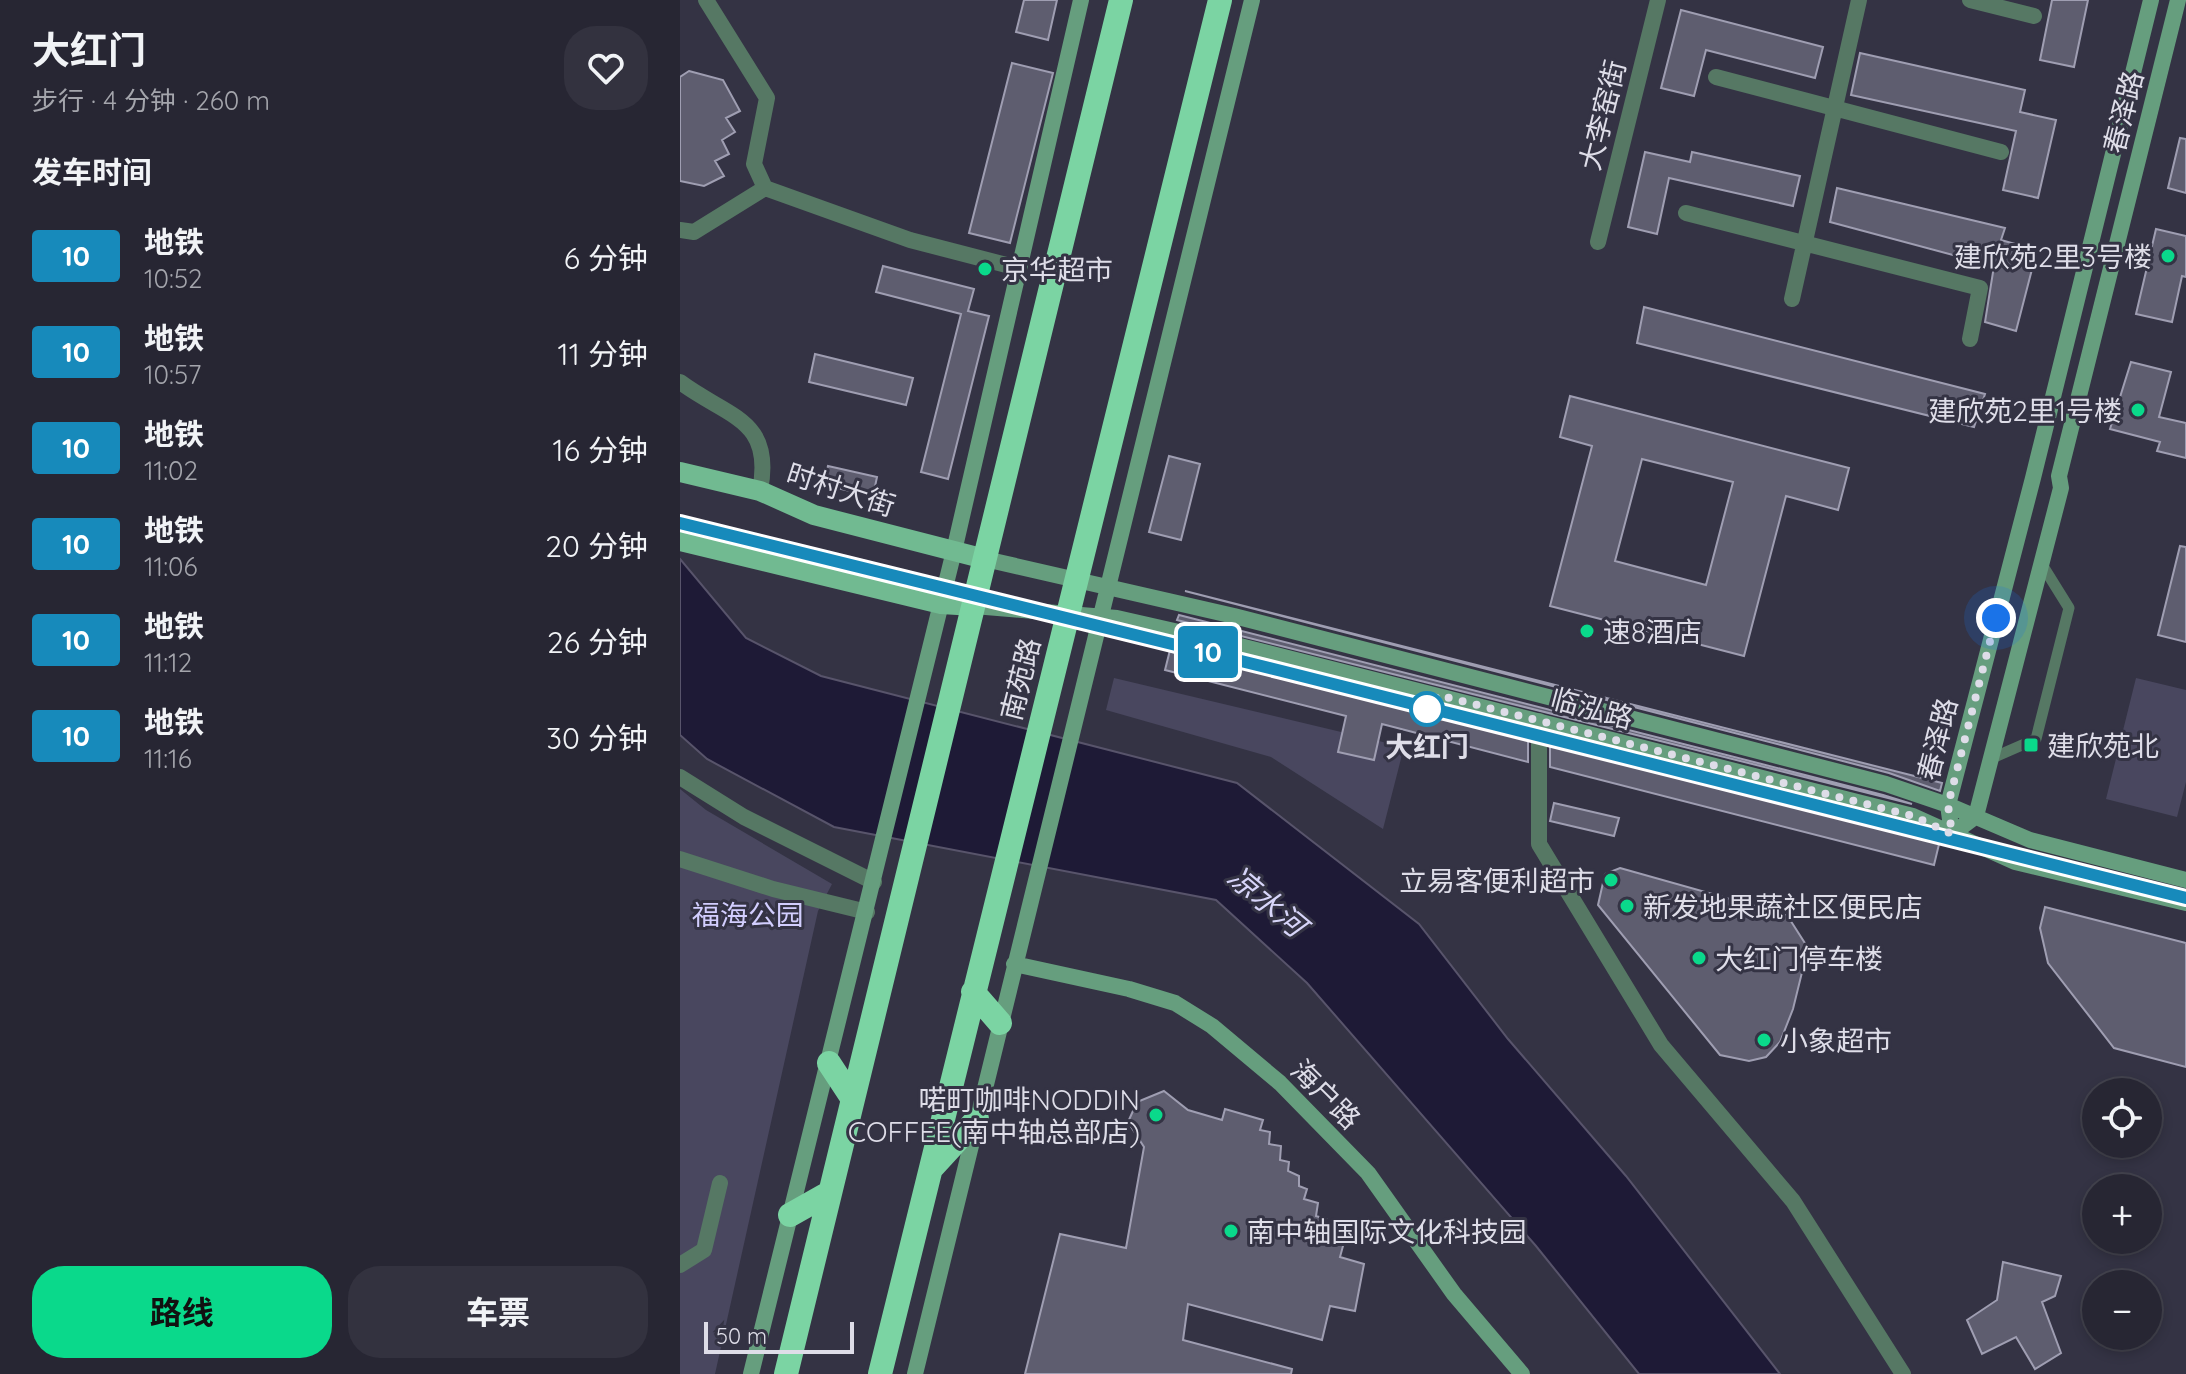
<!DOCTYPE html>
<html lang="zh">
<head>
<meta charset="utf-8">
<style>
  :root { --surface:#272633; --page:#33323f; --text:#f1f3f6; --muted:#a4a5ac; --line:#43434e; --accent:#0ad98b }
  body { margin:0; font-family:Quicksand,"Noto Sans SC",sans-serif; background:var(--page); color:var(--text); height:100vh; display:flex; flex-direction:column; font-size:30px; white-space:nowrap }
  * { box-sizing:border-box; margin:0 }
  p { font-size:26px; color:var(--muted) }
  .icon { flex:none; width:44px; height:44px; fill:none; stroke:currentColor; stroke-width:2; stroke-linecap:round; stroke-linejoin:round }
  .map { position:relative; flex:1; overflow:hidden }
  .details { display:flex; flex-direction:column; background:var(--surface); width:680px }
  .details>* { flex:none }
  .badge { padding:0 16px; border-radius:6px; font-size:28px; line-height:52px }
  .fabs { position:absolute; left:1402px; top:1078px; display:grid; gap:16px }
  .fabs a { display:grid; place-items:center; width:80px; height:80px; border-radius:50%; background:var(--surface); box-shadow:0 4px 12px #0003,0 0 0 2px var(--line); font-size:40px }
  .scale { position:absolute; left:24px; bottom:20px; width:150px; box-sizing:border-box; padding-left:8px; border:4px solid #dedde8; border-top:0; font-size:22px; line-height:28px; white-space:nowrap; color:#dedde8; -webkit-text-stroke:6px #343344; paint-order:stroke }
  .you { position:absolute; width:40px; height:40px; margin:-20px; border:6px solid #fff; border-radius:50%; background:#1a73e8; box-shadow:0 0 0 12px #1a73e833 }
  .map>.badge { position:absolute; translate:-50% -50%; box-shadow:0 0 0 4px #fff }
  h2 { padding:0 32px; font-size:30px; line-height:72px }
  .round { display:grid; place-items:center; flex:none; width:84px; height:84px; border-radius:32px; background:var(--page) }
  .overview { display:flex; align-items:center; justify-content:space-between; height:136px; padding:0 32px }
  h1 { font-size:38px; font-weight:700; line-height:60px }
  .cta { display:flex; gap:16px; margin-top:auto; padding:16px 32px }
  .cta a { flex:1; height:92px; border-radius:32px; background:var(--accent); color:#111; font-size:32px; font-weight:700; line-height:92px; text-align:center }
  .cta a+a { background:var(--page); color:var(--text) }
  ul { padding:0; list-style:none }
  li { display:flex; align-items:center; gap:24px; height:96px; padding:0 32px }
  li div { flex:1 }
  li b { display:block; font-size:30px }
  li em { font-style:normal }
  li .badge { min-width:88px; font-weight:700; text-align:center }
  main { display:flex; flex:1; min-height:0 }
  .map>svg:first-child { display:block }
  .green { fill:#49475f }
  .water { fill:#1e1a36; stroke:#58546b; stroke-width:2 }
  .building { fill:#5e5d6f; stroke:#9f9eb2; stroke-width:2; fill-rule:evenodd }
  .lines { fill:none; stroke-linecap:round; stroke-linejoin:round }
  .lane { stroke:#567864; stroke-width:11 }
  .street { stroke:#567864; stroke-width:16 }
  .secondary { stroke:#669e7e; stroke-width:16 }
  .primary { stroke:#71ba91; stroke-width:20 }
  .highway { stroke:#7bd4a3; stroke-width:24 }
  .line-casing { stroke:#fff; stroke-width:18 }
  .line { stroke:#178abb; stroke-width:12 }
  .walk { stroke:#dedde8; stroke-width:8; stroke-dasharray:0 14.4 }
  .poi-dot { fill:#0ad98b; stroke:#343344; stroke-width:3 }
  .stop-dot { fill:#fff; stroke:#178abb; stroke-width:4 }
  .labels { text-anchor:middle; dominant-baseline:central; stroke-width:6; stroke-linejoin:round; paint-order:stroke }
  .street-label { font-size:28px; fill:#dedde8; stroke:#343344 }
  .poi-label { font-size:28px; fill:#dedde8; stroke:#343344; text-anchor:start }
  .stop-label { font-size:28px; font-weight:bold; fill:#dedde8; stroke:#343344 }
  .park-label { font-size:28px; fill:#d2cefe; stroke:#343344 }
  .water-label { font-size:30px; font-style:italic; fill:#d7d5f9; stroke:#343344 }
</style>
</head>
<body>
<main>
<section class="details">
<div class="overview"><div><h1>大红门</h1><p>步行 · 4 分钟 · 260 m</p></div><a class="round"><svg class="icon" aria-label="heart" viewBox="0 0 24 24"><path d="M12 20l-8-8c-3-5 5-10 8-4 3-6 11-1 8 4z"/></svg></a></div>
<h2>发车时间</h2>
<ul>
<li><span class="badge" style="background:#178abb;color:#fff">10</span><div><b>地铁</b><p>10:52</p></div><em>6 分钟</em></li>
<li><span class="badge" style="background:#178abb;color:#fff">10</span><div><b>地铁</b><p>10:57</p></div><em>11 分钟</em></li>
<li><span class="badge" style="background:#178abb;color:#fff">10</span><div><b>地铁</b><p>11:02</p></div><em>16 分钟</em></li>
<li><span class="badge" style="background:#178abb;color:#fff">10</span><div><b>地铁</b><p>11:06</p></div><em>20 分钟</em></li>
<li><span class="badge" style="background:#178abb;color:#fff">10</span><div><b>地铁</b><p>11:12</p></div><em>26 分钟</em></li>
<li><span class="badge" style="background:#178abb;color:#fff">10</span><div><b>地铁</b><p>11:16</p></div><em>30 分钟</em></li>
</ul>
<div class="cta"><a>路线</a><a>车票</a></div>
</section>
<div class="map">
<svg width="1506" height="1374" viewBox="0 0 1506 1374">
  <rect width="100%" height="100%" fill="#343344"/>
  <!-- green -->
  <path class="green" d="M434,678L724,747L703,829L591,757L426,710Z
    M1456,678L1506,690V782L1497,817L1426,799Z
    M0,789L26,810L152,884L138,911L35,1374H0Z"/>
  <!-- water -->
  <path class="water" d="M0,559L66,638L141,676L557,783L739,924L828,1039L946,1176L1100,1374H959L856,1246L627,983L536,900L154,827L27,759L0,735Z"/>
  <!-- building -->
  <path class="building" d="M344,0H377L368,40L336,32Z
    M1372,0H1408L1394,67L1360,60Z
    M1001,10L1143,47L1135,78L1026,50L1014,96L981,88Z
    M1180,53L1345,90L1340,112L1376,120L1358,198L1323,190L1336,131L1171,95Z
    M332,63L373,73L330,243L289,233Z
    M9,71L43,80L60,111L46,118L55,132L42,140L49,154L35,161L44,176L24,186L0,181V77Z
    M1500,138L1506,139V193L1488,188Z
    M965,152L1010,162L1012,152L1120,176L1113,206L989,178L977,234L948,227Z
    M1157,188L1325,228L1321,240L1357,250L1336,331L1305,322L1314,266L1150,222Z
    M1476,229L1506,236V277L1502,276L1492,322L1456,314Z
    M203,266L294,289L288,311L309,316L268,479L241,472L281,314L196,292Z
    M964,307L1305,394L1294,427L957,343Z
    M135,354L233,378L226,405L129,382Z
    M1451,362L1491,372L1479,417L1506,423V458L1477,451L1480,442L1430,429Z
    M890,396L1169,468L1158,510L1106,496L1064,656L870,606L912,446L880,437ZM962,459L1053,482L1026,585L935,561Z
    M489,456L520,464L501,540L469,532Z
    M148,466L197,477L193,496L143,485Z
    M1500,546L1506,547V642L1478,635Z
    M505,591L1262,783L1260,791L1209,773Z
    M499,615L1203,795L1232,804L497,620Z
    M492,642L848,730V762L702,724L694,760L658,752L666,716L485,670Z
    M870,736L1229,826L1260,840L1254,865L870,767Z
    M874,803L939,818L934,836L870,821Z
    M940,868L1107,915L1128,948L1113,1009L1100,1042L1086,1057L1069,1061L1040,1055L918,905L925,874Z
    M1365,907L1506,943V1067L1434,1048L1368,963L1360,928Z
    M484,1091L508,1110L542,1120L545,1109L583,1120L580,1130L590,1132L589,1144L601,1146L600,1160L609,1162L608,1171L619,1176V1186L627,1189L624,1199L638,1203L636,1216L646,1219L643,1228L666,1235L660,1257L684,1264L675,1311L650,1306L642,1340L508,1304L503,1340L612,1369L611,1374H345L380,1234L446,1248L464,1147L448,1122L457,1102Z
    M1323,1262L1381,1276L1375,1296L1362,1302L1381,1353L1355,1369L1336,1337L1302,1354L1287,1320L1317,1300Z"/>
  <g class="lines">
    <!-- lane -->
    <path class="lane" d="M1310,759L1356,739L1389,608L1361,563"/>
    <!-- street -->
    <path class="street" d="M26,0L87,98L74,164L85,188
      M1290,0L1354,16
      M1036,77L1321,152
      M1006,213L1300,288L1290,339
      M0,230L14,232L85,188L230,240L338,268
      M918,242L978,0
      M1112,299L1179,0
      M0,382C48,418 94,418 80,491
      M859,721V844L981,1045L1113,1201L1223,1374
      M0,777L64,817L194,882
      M0,859L93,889L187,912
      M0,1265L24,1250L40,1183"/>
    <!-- secondary -->
    <path class="secondary" d="M305,559L554,616L1206,784L1268,805L1350,840L1506,880
      M294,606L437,618L556,645L1233,816L1335,862L1506,903
      M1272,834L1296,816L1381,488L1379,476L1498,0
      M1272,834L1268,805L1353,478L1471,0
      M334,964L449,989L495,1003L532,1026L600,1083L688,1173L774,1294L842,1374
      M71,1374L274,551L401,0
      M235,1374L572,0"/>
    <!-- primary -->
    <path class="primary" d="M0,472L80,491L134,515L305,559
      M0,541L261,604L294,606"/>
    <!-- highway -->
    <path class="highway" d="M293,992L320,1023
      M149,1063L172,1098
      M251,1169L297,1119
      M110,1215L149,1193
      M106,1374L441,0
      M200,1374L540,0"/>
  </g>
  <g class="lines">
    <!-- line casing -->
    <g class="line-casing">
      <path id="line" d="M0,523C503,644 1004,773 1506,898"/>
    </g>
    <!-- line -->
    <use href="#line" class="line"/>
    <!-- walk -->
    <path class="walk" d="M747,709L758,695L1233,816L1272,834L1268,805L1316,618"/>
  </g>
  <!-- markers -->
  <g class="poi-dot">
    <circle cx="1488" cy="256" r="8"/>
    <circle cx="305" cy="269" r="8"/>
    <circle cx="1458" cy="410" r="8"/>
    <circle cx="907" cy="631" r="8"/>
    <rect x="1343" y="737" width="16" height="16" rx="4"/>
    <circle cx="931" cy="880" r="8"/>
    <circle cx="947" cy="906" r="8"/>
    <circle cx="1019" cy="958" r="8"/>
    <circle cx="1084" cy="1040" r="8"/>
    <circle cx="476" cy="1115" r="8"/>
    <circle cx="551" cy="1231" r="8"/>
  </g>
  <circle class="stop-dot" cx="747" cy="709" r="16"/>
  <g class="labels">
    <!-- street labels -->
    <g class="street-label">
      <text transform="translate(1443 112) rotate(-76)">春泽路</text>
      <text transform="translate(922 115) rotate(-76)">大李窑街</text>
      <text transform="translate(161 489) rotate(18)">时村大街</text>
      <text transform="translate(340 679) rotate(-76)">南苑路</text>
      <text transform="translate(912 708) rotate(15)">临泓路</text>
      <text transform="translate(1257 739) rotate(-76)">春泽路</text>
      <text transform="translate(646 1094) rotate(45)">海户路</text>
    </g>
    <!-- poi labels -->
    <g class="poi-label">
      <text x="1472" y="256" text-anchor="end">建欣苑2里3号楼</text>
      <text x="321" y="269">京华超市</text>
      <text x="1442" y="410" text-anchor="end">建欣苑2里1号楼</text>
      <text x="923" y="631">速8酒店</text>
      <text x="1367" y="745">建欣苑北</text>
      <text x="915" y="880" text-anchor="end">立易客便利超市</text>
      <text x="963" y="906">新发地果蔬社区便民店</text>
      <text x="1035" y="958">大红门停车楼</text>
      <text x="1100" y="1040">小象超市</text>
      <text x="460" y="1099" text-anchor="end">喏町咖啡NODDIN<tspan x="460" dy="32">COFFEE(南中轴总部店)</tspan></text>
      <text x="567" y="1231">南中轴国际文化科技园</text>
    </g>
    <!-- stop labels -->
    <g class="stop-label">
      <text x="747" y="746">大红门</text>
    </g>
    <!-- park labels -->
    <g class="park-label">
      <text x="68" y="914">福海公园</text>
    </g>
    <!-- water labels -->
    <g class="water-label">
      <text transform="translate(587 901) rotate(40)">凉水河</text>
    </g>
  </g>
</svg>
<div class="fabs">
<a><svg class="icon" aria-label="locate" viewBox="0 0 24 24"><circle cx="12" cy="12" r="6"/><path d="M12 2v4M12 18v4M2 12h4M18 12h4"/></svg></a>
<a>+</a>
<a>−</a>
</div>
<div class="scale">50 m</div>
<div class="you" style="left:1316px;top:618px"></div>
<b class="badge" style="left:528px;top:652px;background:#178abb;color:#fff">10</b>
</div>
</main>
</body>
</html>
